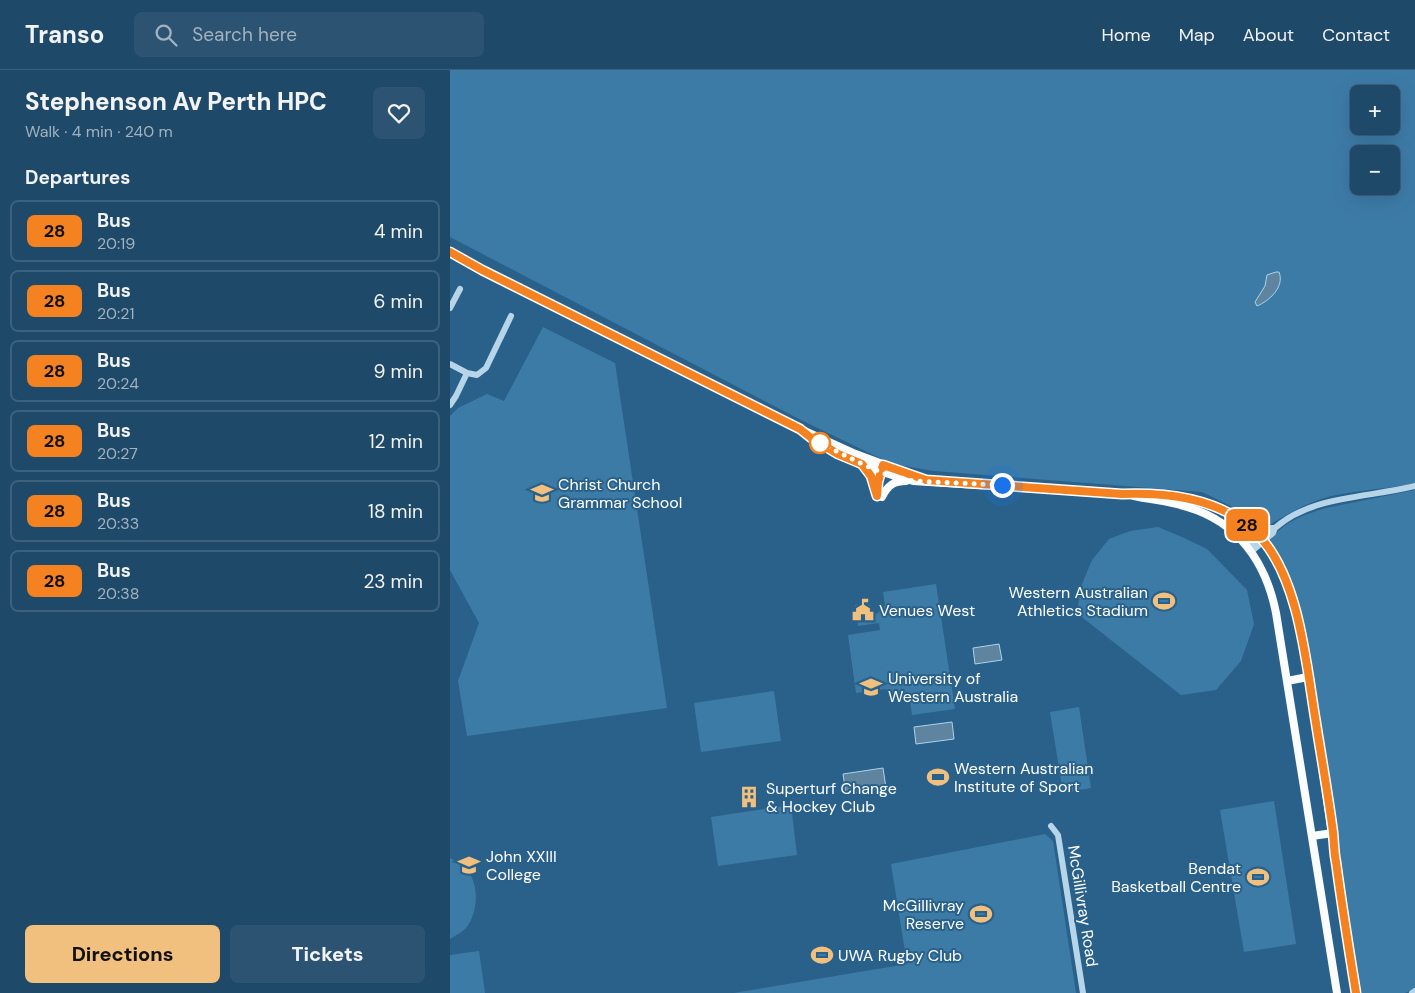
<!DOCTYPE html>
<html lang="en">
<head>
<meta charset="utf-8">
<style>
  :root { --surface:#1f4968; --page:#2c5371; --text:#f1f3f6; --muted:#a1b2c0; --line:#3c617c; --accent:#f1c07e }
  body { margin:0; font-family:"DM Sans",sans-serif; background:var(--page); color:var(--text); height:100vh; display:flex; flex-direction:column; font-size:19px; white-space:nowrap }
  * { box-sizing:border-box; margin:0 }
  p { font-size:16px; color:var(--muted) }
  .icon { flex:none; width:28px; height:28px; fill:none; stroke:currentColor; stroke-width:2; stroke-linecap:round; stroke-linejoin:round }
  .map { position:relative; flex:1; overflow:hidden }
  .panel { display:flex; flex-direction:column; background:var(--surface); width:450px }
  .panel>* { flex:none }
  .badge { padding:0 10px; border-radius:8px; font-size:18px; line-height:32px }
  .fabs { position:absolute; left:900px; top:15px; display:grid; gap:10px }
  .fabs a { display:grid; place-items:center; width:50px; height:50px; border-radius:8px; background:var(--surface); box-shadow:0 5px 20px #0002,0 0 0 1px var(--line); font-size:25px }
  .you { position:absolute; width:25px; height:25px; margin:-12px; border:4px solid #fff; border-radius:50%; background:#1a73e8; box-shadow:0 0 0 8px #1a73e833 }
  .map>.badge { position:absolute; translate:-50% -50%; box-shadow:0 0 0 2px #fff }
  h2 { padding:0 25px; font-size:19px; line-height:45px }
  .round { display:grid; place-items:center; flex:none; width:52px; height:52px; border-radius:8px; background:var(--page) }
  .head { display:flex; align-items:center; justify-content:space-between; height:85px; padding:0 25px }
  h1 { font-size:24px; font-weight:800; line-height:38px }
  .action { display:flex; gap:10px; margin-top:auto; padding:10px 25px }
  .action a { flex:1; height:58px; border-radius:8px; background:var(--accent); color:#111; font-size:20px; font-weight:800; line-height:58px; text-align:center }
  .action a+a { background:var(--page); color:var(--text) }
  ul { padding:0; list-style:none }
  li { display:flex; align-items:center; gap:15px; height:62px; margin:0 10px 8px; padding:0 15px; border:2px solid var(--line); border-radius:8px }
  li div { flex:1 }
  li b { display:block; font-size:19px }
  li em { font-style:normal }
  li .badge { min-width:55px; font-weight:700; text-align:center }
  header { display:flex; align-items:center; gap:30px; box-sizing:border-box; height:70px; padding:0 25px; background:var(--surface); border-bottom:1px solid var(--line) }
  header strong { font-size:24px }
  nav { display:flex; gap:28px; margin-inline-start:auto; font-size:18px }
  .search { width:350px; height:45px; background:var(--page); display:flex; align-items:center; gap:12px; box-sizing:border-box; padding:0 18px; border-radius:8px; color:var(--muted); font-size:19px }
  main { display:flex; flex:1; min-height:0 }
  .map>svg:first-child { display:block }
  .green { fill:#3d7ba7; fill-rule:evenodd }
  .water { fill:#5e84a0; stroke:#acd1ea }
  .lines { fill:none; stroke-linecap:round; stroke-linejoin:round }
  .minor { stroke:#b7d5e9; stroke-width:6 }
  .major { stroke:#fafcfe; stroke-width:8 }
  .line-casing { stroke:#fff; stroke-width:11 }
  .line { stroke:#f58220; stroke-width:8 }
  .walk { stroke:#fff; stroke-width:5; stroke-dasharray:0 9 }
  .stop-dot { fill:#fff; stroke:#f58220; stroke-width:2.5 }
  .labels { text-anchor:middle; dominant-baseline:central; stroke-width:4; stroke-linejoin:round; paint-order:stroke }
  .poi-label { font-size:16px; fill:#fff; stroke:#29618b; text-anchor:start }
  .street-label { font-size:16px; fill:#fff; stroke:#29618b }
</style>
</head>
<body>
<header>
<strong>Transo</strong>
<div class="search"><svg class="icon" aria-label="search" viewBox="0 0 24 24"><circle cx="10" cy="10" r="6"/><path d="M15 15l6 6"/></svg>Search here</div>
<nav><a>Home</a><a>Map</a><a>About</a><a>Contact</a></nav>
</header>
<main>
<section class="panel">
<div class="head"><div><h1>Stephenson Av Perth HPC</h1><p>Walk · 4 min · 240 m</p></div><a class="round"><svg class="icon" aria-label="heart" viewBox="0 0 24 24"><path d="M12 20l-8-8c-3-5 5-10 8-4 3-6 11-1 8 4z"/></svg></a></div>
<h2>Departures</h2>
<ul>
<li><span class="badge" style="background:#f58220;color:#111">28</span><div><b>Bus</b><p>20:19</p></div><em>4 min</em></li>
<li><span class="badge" style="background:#f58220;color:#111">28</span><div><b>Bus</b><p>20:21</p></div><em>6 min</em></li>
<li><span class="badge" style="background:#f58220;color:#111">28</span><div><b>Bus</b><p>20:24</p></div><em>9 min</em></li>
<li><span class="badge" style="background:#f58220;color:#111">28</span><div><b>Bus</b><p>20:27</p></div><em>12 min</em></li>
<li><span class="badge" style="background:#f58220;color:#111">28</span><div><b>Bus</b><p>20:33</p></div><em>18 min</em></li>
<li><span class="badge" style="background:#f58220;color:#111">28</span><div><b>Bus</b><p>20:38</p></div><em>23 min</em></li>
</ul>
<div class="action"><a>Directions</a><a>Tickets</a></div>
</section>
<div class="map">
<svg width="965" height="923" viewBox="0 0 965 923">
  <rect width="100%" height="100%" fill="#29618b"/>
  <!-- green -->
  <path class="green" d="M0,0H965V413C932,421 895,419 863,432C845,439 828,450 812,459L785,438L752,422L484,401L442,394L351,350L0,167ZM909,24H941V56H909ZM909,84H941V116H909Z
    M93,257L165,293L217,638L17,666L8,611L29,553L0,500V346L8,338L37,324L54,331Z
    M965,420V918L955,923H912L909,917L891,806L882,729L848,537L842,510L820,471C832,452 856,444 876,438Z
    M708,457L732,467L757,479L797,520L804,554L791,591L766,620L731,625L633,548L627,541L632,514L642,490L659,469L680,461Z
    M486,514L505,639L462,645L460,630C448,632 442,631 436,619L406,623L398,565L430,560L429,553L408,556L405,535L420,533L421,541L427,544L435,535L433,522Z
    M324,621L331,671L251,682L244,633Z
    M629,637L641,718L613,723L600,642Z
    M824,731L846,874L794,882L770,740Z
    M341,735L347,785L268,796L261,747Z
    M595,764L603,771L626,923H284L457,894L441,794Z
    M0,788C8,792 16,797 21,806C29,820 27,845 16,858C12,862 5,866 0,869Z
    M380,878L382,889L364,892L362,881Z
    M29,881L35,923H0V885Z"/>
  <!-- water -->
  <path class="water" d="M826,202H829C835,217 819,231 807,236L805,232L815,216L817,205Z
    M549,574L552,590L525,594L523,578Z
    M502,652L504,669L466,674L464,657Z
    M433,698L436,718L396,724L393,704Z"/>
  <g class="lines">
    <!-- minor -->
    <path class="minor" d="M0,238L10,219
      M0,294L17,303L6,326L0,335
      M17,303L27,305L36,298L61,246
      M798,477L821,458H825C862,425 919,428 965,416
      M801,482L823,463L825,458
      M601,756L608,765L633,923
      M962,923L965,921"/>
    <!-- major -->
    <path class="major" d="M0,182L32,200L350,359L403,383L462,405
      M350,359C382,386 424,401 463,411L672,424C723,423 776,429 811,468C849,511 855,588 864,643C872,693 879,743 886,792C892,836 900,880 906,923
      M413,396L421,406L427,426
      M684,426C702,430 720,431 737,437C788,452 816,492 826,543L887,923
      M432,427C438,415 444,411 456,411
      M837,611L858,607
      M862,766L883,763"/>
  </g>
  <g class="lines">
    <!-- line casing -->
    <g class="line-casing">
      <path id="line" d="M0,182L32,200L350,359L360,367L388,384L412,394L421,406L427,426L428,412L433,395L476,410L672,424C722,422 776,429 811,468C849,511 856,592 865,647C871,685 878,724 883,762C884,772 884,783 886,792C892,836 899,880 906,923"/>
    </g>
    <!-- line -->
    <use href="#line" class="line"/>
    <!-- walk -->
    <path class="walk" d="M370,373L412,394L436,404L463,411L552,415"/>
  </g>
  <!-- icons -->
  <defs>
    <g id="school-bare" transform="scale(1.725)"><path d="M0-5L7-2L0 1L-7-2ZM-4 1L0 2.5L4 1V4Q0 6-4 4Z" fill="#f1c07e" stroke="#29618b" stroke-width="2.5" paint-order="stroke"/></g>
    <g id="stadium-bare" transform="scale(1.725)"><path d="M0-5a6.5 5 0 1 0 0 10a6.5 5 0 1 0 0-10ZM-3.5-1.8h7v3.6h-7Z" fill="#f1c07e" stroke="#29618b" stroke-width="2.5" paint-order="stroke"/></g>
    <g id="civic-bare" transform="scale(1.725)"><path d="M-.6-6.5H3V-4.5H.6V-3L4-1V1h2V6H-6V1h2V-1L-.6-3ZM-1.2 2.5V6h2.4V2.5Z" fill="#f1c07e" stroke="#29618b" stroke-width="2.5" paint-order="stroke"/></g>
    <g id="university-bare" transform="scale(1.725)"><path d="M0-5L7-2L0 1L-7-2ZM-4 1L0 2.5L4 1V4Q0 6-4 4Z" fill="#f1c07e" stroke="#29618b" stroke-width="2.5" paint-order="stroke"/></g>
    <g id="building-bare" transform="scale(1.725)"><path d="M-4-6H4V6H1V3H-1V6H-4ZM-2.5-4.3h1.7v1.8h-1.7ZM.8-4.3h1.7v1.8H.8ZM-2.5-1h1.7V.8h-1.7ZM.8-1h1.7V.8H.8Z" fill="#f1c07e" stroke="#29618b" stroke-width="2.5" paint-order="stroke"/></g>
  </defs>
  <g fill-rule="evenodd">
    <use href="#school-bare" x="92" y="423"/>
    <use href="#stadium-bare" x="714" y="531"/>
    <use href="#civic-bare" x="413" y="540"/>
    <use href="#university-bare" x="421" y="617"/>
    <use href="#stadium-bare" x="488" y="707"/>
    <use href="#building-bare" x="299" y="727"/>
    <use href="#school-bare" x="19" y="795"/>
    <use href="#stadium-bare" x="808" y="807"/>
    <use href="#stadium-bare" x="531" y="844"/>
    <use href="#stadium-bare" x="372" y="885"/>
  </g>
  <!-- markers -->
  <circle class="stop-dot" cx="370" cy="373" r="10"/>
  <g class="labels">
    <!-- poi labels -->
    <g class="poi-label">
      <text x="108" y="414">Christ Church<tspan x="108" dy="18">Grammar School</tspan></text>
      <text x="698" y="522" text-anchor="end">Western Australian<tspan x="698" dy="18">Athletics Stadium</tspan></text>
      <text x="429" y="540">Venues West</text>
      <text x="438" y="608">University of<tspan x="438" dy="18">Western Australia</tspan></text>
      <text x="504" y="698">Western Australian<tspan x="504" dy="18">Institute of Sport</tspan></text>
      <text x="316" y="718">Superturf Change<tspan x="316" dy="18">&amp; Hockey Club</tspan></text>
      <text x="36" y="786">John XXIII<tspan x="36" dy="18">College</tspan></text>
      <text x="791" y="798" text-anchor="end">Bendat<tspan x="791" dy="18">Basketball Centre</tspan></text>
      <text x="514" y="835" text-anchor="end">McGillivray<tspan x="514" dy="18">Reserve</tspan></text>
      <text x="388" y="885">UWA Rugby Club</text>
    </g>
    <!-- street labels -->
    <g class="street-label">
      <text transform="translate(633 836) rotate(81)">McGillivray Road</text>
    </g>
  </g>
</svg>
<div class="fabs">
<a>+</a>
<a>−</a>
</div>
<div class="you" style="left:552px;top:415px"></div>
<b class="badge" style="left:797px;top:455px;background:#f58220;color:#111">28</b>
</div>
</main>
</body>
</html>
